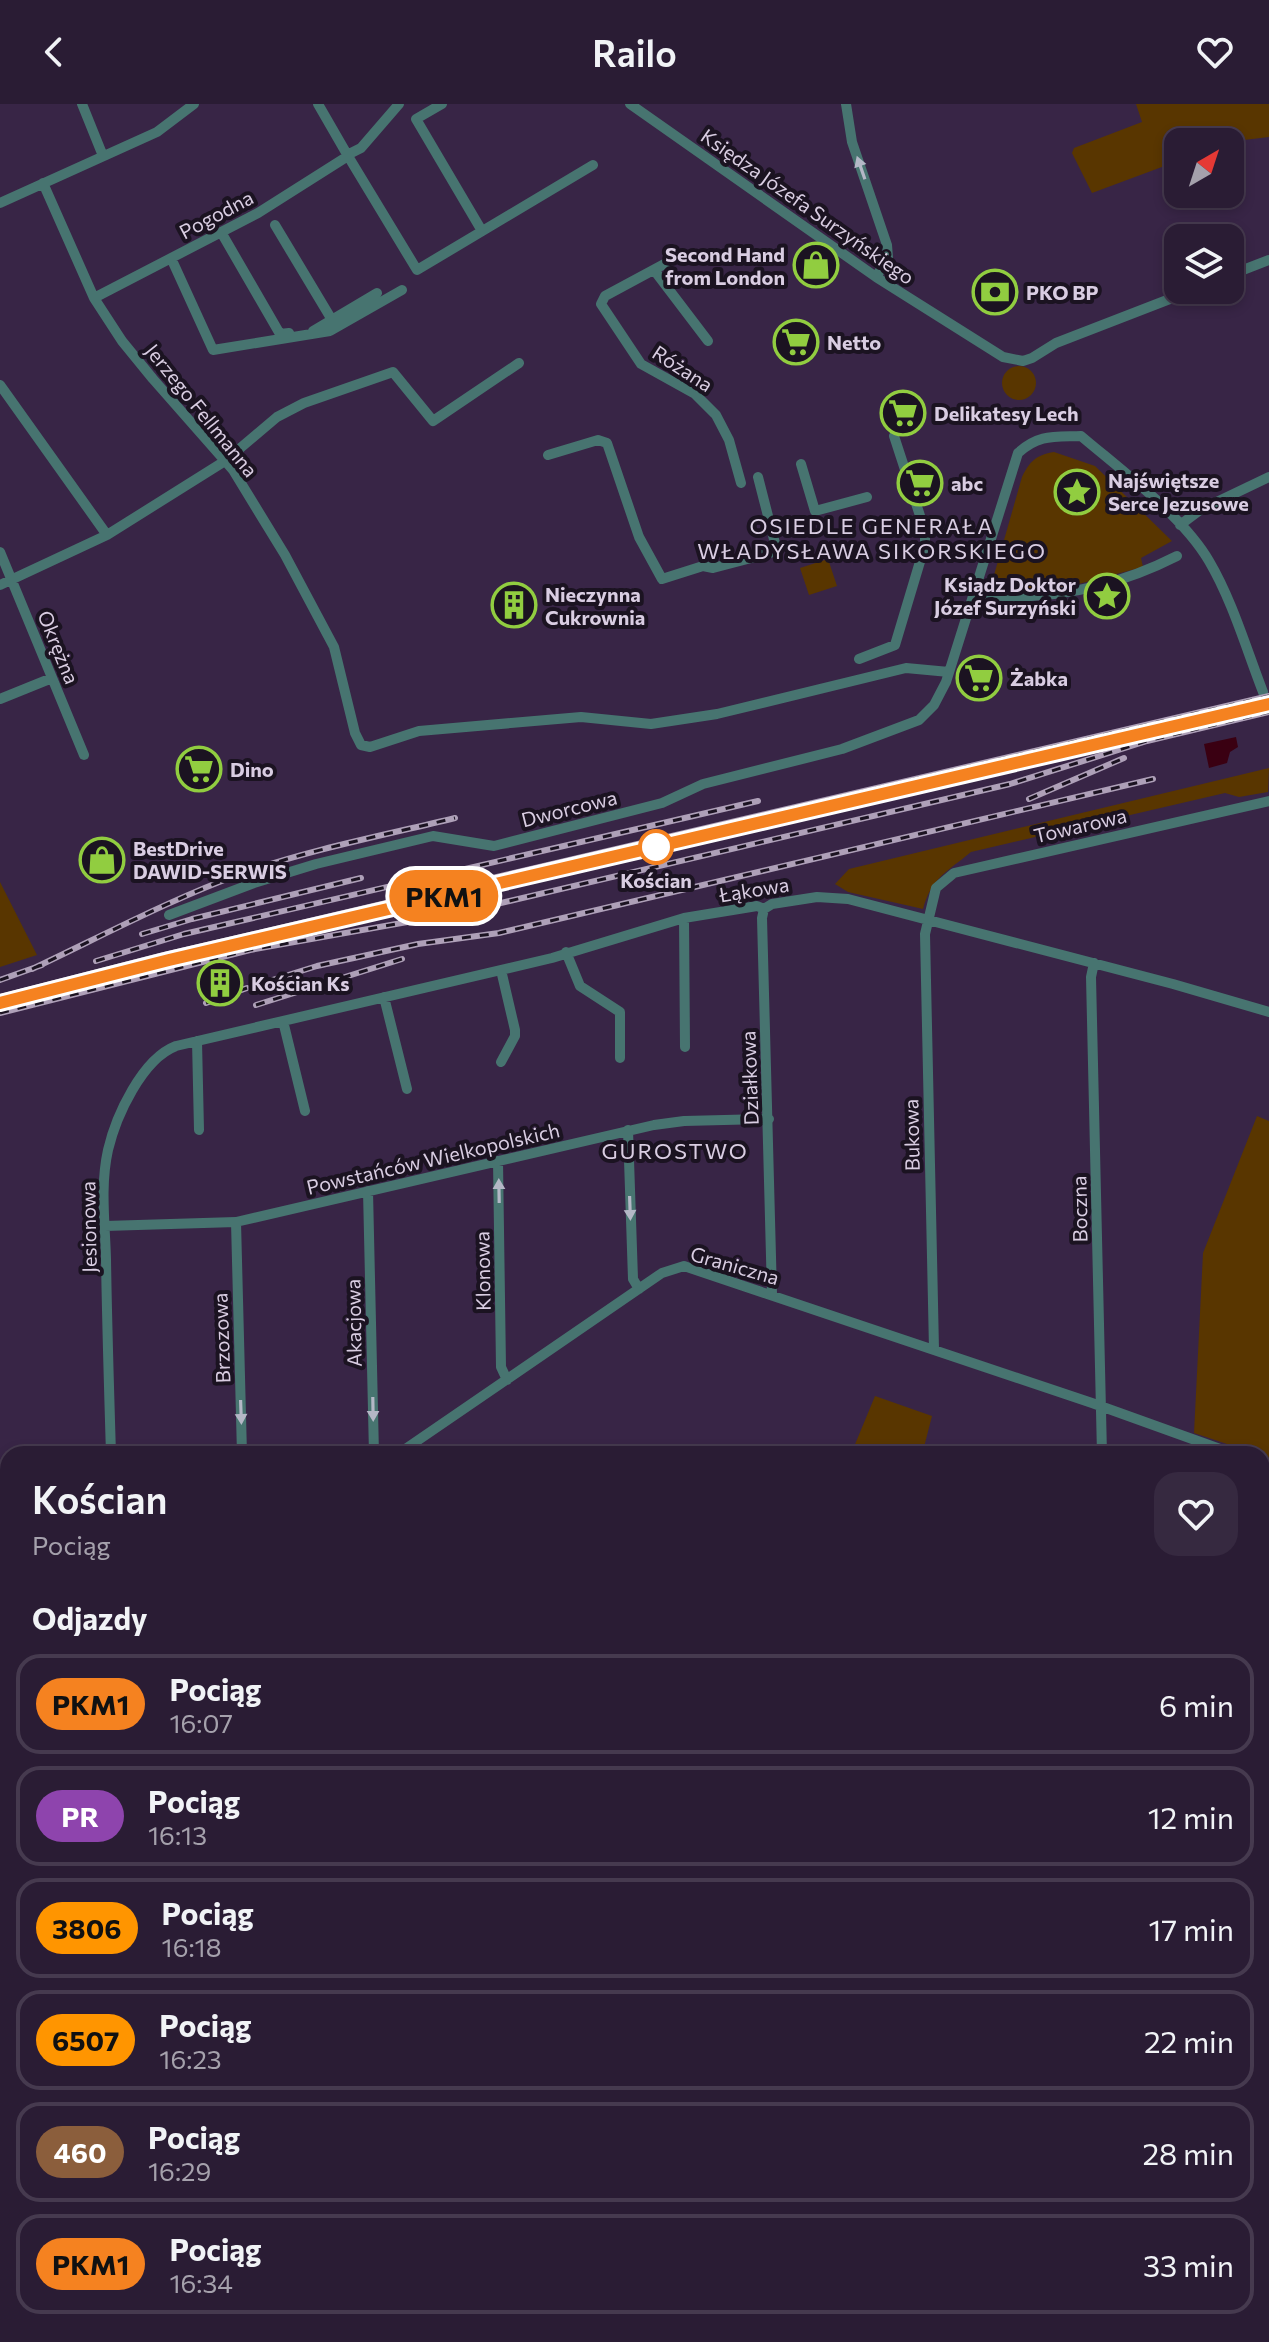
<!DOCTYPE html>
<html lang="pl">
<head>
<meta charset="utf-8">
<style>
  :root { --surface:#2a1c34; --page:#362940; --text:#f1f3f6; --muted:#a5a1ac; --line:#463a4f }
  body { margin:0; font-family:Commissioner,sans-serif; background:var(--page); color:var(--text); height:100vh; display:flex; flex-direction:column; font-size:30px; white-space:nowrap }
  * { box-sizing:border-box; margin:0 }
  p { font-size:26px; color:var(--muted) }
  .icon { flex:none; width:44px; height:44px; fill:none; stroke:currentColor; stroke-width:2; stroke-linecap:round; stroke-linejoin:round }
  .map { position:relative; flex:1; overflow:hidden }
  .side { position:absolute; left:0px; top:1342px; width:1270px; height:896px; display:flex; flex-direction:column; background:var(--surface); border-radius:24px 24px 0 0; box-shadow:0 4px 12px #0003,0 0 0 2px var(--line) }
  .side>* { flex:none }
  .badge { padding:0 16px; border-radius:26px; font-size:28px; line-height:52px }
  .needle { width:52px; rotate:39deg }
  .tools { position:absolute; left:1164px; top:24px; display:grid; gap:16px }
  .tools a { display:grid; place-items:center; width:80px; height:80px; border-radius:16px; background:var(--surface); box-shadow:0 4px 12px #0003,0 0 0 2px var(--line); font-size:40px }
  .map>.badge { position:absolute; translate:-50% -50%; box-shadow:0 0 0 4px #fff }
  h2 { padding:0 32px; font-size:30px; line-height:72px }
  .round { display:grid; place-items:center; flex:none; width:84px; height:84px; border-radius:24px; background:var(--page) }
  .overview { display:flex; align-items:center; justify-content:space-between; height:136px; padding:0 32px }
  h1 { font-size:38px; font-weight:600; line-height:60px }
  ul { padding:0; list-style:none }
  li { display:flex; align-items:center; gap:24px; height:100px; margin:0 16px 12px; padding:0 16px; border:4px solid var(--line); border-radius:24px }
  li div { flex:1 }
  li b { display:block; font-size:30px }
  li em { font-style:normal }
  li .badge { min-width:88px; font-weight:700; text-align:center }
  header { display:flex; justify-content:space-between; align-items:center; height:104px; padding:0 32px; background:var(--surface); font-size:36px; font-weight:600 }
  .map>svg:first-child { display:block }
  .green { fill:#593600 }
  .water { fill:#3a0012 }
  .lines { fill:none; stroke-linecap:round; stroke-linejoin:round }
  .minor-tunnel { stroke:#503e5d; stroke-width:10; stroke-dasharray:10 5; stroke-linecap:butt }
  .minor { stroke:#477470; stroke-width:10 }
  .rail-casing { stroke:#aea0b8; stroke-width:6 }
  .rail { stroke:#1b1321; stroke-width:3; stroke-dasharray:9; stroke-linecap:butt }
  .oneway { fill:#b4b7c6 }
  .line-casing { stroke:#fff; stroke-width:18 }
  .line { stroke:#f58220; stroke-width:12 }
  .stop-dot { fill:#fff; stroke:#f58220; stroke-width:4 }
  .labels { text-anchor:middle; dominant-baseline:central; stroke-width:8; stroke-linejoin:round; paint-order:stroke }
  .street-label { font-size:20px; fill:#d9cde2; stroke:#1b1321 }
  .poi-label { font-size:20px; font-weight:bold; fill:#d9cde2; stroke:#1b1321; text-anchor:start }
  .stop-label { font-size:20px; font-weight:bold; fill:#d9cde2; stroke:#1b1321 }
  .neighbourhood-label { font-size:22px; letter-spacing:2px; fill:#d9cde2; stroke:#1b1321 }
</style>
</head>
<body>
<header><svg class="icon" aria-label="back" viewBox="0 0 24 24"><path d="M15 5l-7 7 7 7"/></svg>Railo<svg class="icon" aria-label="heart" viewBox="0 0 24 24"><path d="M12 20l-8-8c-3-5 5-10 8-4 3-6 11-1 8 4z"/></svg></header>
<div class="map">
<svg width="1269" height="2238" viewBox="0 0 1269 2238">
  <rect width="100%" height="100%" fill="#382546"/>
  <!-- green -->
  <path class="green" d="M1136,0H1269V33L1227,38H1178V57L1092,89L1072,49L1074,44L1142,18Z
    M1002 279a17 17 0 1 1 34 0a17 17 0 1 1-34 0Z
    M1054,348L1095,362L1172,437L1141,454L1143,463L1071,482L1001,486L996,480L994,471L1022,373C1030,357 1036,351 1054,348Z
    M828,455L837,482L809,491L800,464Z
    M1269,664L1268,688L1239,693L1225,689L971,748C947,768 932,773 923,805L848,788L835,780L849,765Z
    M0,778L37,851L0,863Z
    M1257,1012L1269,1017V1354L1194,1329L1203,1149Z
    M875,1292L932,1312L923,1347L929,1350H851Z"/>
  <!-- water -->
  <path class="water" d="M1236,633L1238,643L1230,648L1227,659L1209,664L1204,640Z
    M1269,1755V1843L1262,1839V1772Z"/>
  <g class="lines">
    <!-- minor-tunnel -->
    <path class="minor-tunnel" d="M1263,588L1269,605"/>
    <!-- minor -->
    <path class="minor" d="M82,0L103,52
      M442,0L416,15L482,127
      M630,0L876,173L1003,253L1023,257L1032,254L1056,239L1193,186
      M846,0L852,38L887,141L888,154L876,173
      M347,51L361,44L399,0
      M348,52L417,166L593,61
      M43,79L94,194L122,237L153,275L233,366L285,451L334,543L355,629L361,641L370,643L419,627L581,613L651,620L717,610L906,564L949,568
      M0,99L157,28L194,0
      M275,121L332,216
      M221,128L280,230L289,229
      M681,151L605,192L601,200L641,260L695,290L716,311L729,336L741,379
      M171,154L213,246L330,227L402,186
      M654,166L708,237
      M1230,171L1269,156
      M94,194L258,109L348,52L318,0
      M313,227L377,189
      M0,281L107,431
      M548,351L598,336L607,339L639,433L662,475L703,462L713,464L777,447L758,373
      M801,360L815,407L867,393
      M1180,421L1200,406L1269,373
      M0,448L84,651
      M0,481L107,431L225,357L277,313L304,299L393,268L433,317L519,259
      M973,490C1044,498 1114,484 1177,452
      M859,555L895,541L925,441V427L894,332
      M0,595L52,574
      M764,805L762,814L772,1190
      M169,811L254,779L316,760L433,732L494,742L662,699L703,680L842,645L919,616L934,601L946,578L1018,349C1039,330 1054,333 1081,332C1121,366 1183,412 1209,457C1232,496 1246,544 1263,588
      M684,814L685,943
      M566,848L580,882L620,908V954
      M1094,859L1091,873L1102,1350
      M384,893L407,985
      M283,917L305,1007
      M197,937L199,1026
      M501,958L515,932V926L501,866
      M628,1026L633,1175L639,1185
      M498,1057L501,1263L507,1276
      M368,1087L374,1350
      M236,1118L242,1350
      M105,1122L236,1118L654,1021L684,1017L769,1015
      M934,1245L925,830L936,784L954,769L1269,697
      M111,1350C109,1285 107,1220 106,1155C105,1119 100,1082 108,1046C116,1012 142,955 176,942L552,854L684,814L757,802L764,805L772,800L817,793L848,795L1173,880L1269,908
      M398,1350L662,1169L684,1162L1092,1299L1234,1350
      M1262,1359L1269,1362
      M858,2238L860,2230"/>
    <!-- rail casing -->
    <g class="rail-casing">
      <path id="rail" d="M1029,695L1124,654
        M142,830L192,815L361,774
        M96,857L184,830L758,697
        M32,865C102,832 171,795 243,769C312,745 385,731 455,714
        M0,876L42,861
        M269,877L317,862L418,840L499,829L1153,675
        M0,893L160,852L1269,592
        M206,899L247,884
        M256,901L402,855
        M0,909L250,846L458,809L1010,680L1147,637L1269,608"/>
    </g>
    <!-- rail -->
    <use href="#rail" class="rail"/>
  </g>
  <!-- one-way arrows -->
  <defs><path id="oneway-solid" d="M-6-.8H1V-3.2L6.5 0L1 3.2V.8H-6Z" transform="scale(2)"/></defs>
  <g class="oneway">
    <use href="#oneway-solid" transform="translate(861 64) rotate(-109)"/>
    <use href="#oneway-solid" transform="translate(499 1087) rotate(-91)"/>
    <use href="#oneway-solid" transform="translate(630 1104) rotate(88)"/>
    <use href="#oneway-solid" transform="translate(373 1305) rotate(89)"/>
    <use href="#oneway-solid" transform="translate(241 1308) rotate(88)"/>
  </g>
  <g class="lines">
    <!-- line casing -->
    <g class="line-casing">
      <path id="line" d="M0,899L169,856L1269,600"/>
    </g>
    <!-- line -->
    <use href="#line" class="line"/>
  </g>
  <!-- icons -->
  <defs>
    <g id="shop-ring" transform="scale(2.3)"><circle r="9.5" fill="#1b1321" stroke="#91cd40" stroke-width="1.5"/><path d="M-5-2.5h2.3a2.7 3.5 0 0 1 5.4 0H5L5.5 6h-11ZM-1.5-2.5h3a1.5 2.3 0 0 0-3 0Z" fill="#91cd40"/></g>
    <g id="bank-ring" transform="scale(2.3)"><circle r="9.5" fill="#1b1321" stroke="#91cd40" stroke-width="1.5"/><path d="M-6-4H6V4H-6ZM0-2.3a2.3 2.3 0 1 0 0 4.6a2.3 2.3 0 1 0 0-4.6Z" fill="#91cd40"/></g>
    <g id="supermarket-ring" transform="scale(2.3)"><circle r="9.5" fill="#1b1321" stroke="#91cd40" stroke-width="1.5"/><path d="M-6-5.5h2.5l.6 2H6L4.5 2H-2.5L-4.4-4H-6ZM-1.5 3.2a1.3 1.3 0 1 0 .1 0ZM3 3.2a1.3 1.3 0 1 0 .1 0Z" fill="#91cd40"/></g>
    <g id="sight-ring" transform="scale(2.3)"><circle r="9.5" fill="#1b1321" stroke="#91cd40" stroke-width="1.5"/><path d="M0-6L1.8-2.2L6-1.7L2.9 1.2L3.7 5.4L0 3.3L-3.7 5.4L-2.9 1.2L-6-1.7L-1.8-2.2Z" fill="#91cd40"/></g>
    <g id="building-ring" transform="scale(2.3)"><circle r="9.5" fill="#1b1321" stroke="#91cd40" stroke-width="1.5"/><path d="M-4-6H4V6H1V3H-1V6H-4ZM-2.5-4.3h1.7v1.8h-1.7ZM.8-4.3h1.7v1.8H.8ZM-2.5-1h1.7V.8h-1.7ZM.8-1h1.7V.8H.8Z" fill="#91cd40"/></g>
  </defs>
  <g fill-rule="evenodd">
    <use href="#shop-ring" x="816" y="161"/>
    <use href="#bank-ring" x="995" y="188"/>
    <use href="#supermarket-ring" x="796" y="238"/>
    <use href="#supermarket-ring" x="903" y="309"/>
    <use href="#supermarket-ring" x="920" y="379"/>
    <use href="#sight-ring" x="1077" y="388"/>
    <use href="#sight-ring" x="1107" y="492"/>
    <use href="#building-ring" x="514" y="501"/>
    <use href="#supermarket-ring" x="979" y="574"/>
    <use href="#supermarket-ring" x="199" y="665"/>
    <use href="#shop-ring" x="102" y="756"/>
    <use href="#building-ring" x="220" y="879"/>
  </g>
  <!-- markers -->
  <circle class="stop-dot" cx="656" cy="743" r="16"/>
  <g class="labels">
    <!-- street labels -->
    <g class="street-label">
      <text transform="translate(808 102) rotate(35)">Księdza Józefa Surzyńskiego</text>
      <text transform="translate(216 110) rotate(-28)">Pogodna</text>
      <text transform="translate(683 264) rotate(33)">Różana</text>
      <text transform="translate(202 306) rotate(51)">Jerzego Fellmanna</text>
      <text transform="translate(59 543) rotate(68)">Okrężna</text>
      <text transform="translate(569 704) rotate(-14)">Dworcowa</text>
      <text transform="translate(1080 721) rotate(-13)">Towarowa</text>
      <text transform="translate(754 785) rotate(-9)">Łąkowa</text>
      <text transform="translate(749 974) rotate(-92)">Działkowa</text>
      <text transform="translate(911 1031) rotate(-91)">Bukowa</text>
      <text transform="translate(433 1054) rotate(-13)">Powstańców Wielkopolskich</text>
      <text transform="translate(1079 1105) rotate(-91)">Boczna</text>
      <text transform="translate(88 1123) rotate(-91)">Jesionowa</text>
      <text transform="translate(735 1161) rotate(16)">Graniczna</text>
      <text transform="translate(482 1167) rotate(-91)">Klonowa</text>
      <text transform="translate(353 1219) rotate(-91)">Akacjowa</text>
      <text transform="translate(221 1234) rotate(-92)">Brzozowa</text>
    </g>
    <!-- poi labels -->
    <g class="poi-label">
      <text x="785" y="150" text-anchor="end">Second Hand<tspan x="785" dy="23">from London</tspan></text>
      <text x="1026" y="188">PKO BP</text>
      <text x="827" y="238">Netto</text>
      <text x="934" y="309">Delikatesy Lech</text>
      <text x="1108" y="376">Najświętsze<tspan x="1108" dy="23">Serce Jezusowe</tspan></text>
      <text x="951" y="379">abc</text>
      <text x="1076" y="480" text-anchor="end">Ksiądz Doktor<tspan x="1076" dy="23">Józef Surzyński</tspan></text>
      <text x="545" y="490">Nieczynna<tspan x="545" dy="23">Cukrownia</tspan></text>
      <text x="1010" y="574">Żabka</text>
      <text x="230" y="665">Dino</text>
      <text x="133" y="744">BestDrive<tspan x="133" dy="23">DAWID-SERWIS</tspan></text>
      <text x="251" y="879">Kościan Ks</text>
    </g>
    <!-- stop labels -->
    <g class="stop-label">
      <text x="656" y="776">Kościan</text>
    </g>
    <!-- neighbourhood labels -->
    <g class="neighbourhood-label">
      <text x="872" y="421">OSIEDLE GENERAŁA<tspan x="872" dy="25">WŁADYSŁAWA SIKORSKIEGO</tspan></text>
      <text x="675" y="1046">GUROSTWO</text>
    </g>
  </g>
</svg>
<div class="tools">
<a><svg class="needle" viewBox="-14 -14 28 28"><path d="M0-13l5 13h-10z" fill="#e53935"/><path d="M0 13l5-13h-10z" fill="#a5a1ac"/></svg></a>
<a><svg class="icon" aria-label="layers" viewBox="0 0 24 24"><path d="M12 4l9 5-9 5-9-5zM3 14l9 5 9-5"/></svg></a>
</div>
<b class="badge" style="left:444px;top:792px;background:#f58220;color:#111">PKM1</b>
<section class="side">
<div class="overview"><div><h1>Kościan</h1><p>Pociąg</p></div><a class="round"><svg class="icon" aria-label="heart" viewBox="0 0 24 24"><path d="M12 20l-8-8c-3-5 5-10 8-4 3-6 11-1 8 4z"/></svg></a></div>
<h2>Odjazdy</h2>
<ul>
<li><span class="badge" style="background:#f58220;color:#111">PKM1</span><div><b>Pociąg</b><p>16:07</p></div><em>6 min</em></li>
<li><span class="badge" style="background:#8e44ad;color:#fff">PR</span><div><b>Pociąg</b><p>16:13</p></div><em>12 min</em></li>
<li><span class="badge" style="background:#ff9500;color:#111">3806</span><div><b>Pociąg</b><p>16:18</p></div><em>17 min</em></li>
<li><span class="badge" style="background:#ff9500;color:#111">6507</span><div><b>Pociąg</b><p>16:23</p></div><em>22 min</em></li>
<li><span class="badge" style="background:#8b5e3c;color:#fff">460</span><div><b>Pociąg</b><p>16:29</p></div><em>28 min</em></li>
<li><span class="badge" style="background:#f58220;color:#111">PKM1</span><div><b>Pociąg</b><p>16:34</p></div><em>33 min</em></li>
</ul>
</section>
</div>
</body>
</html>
